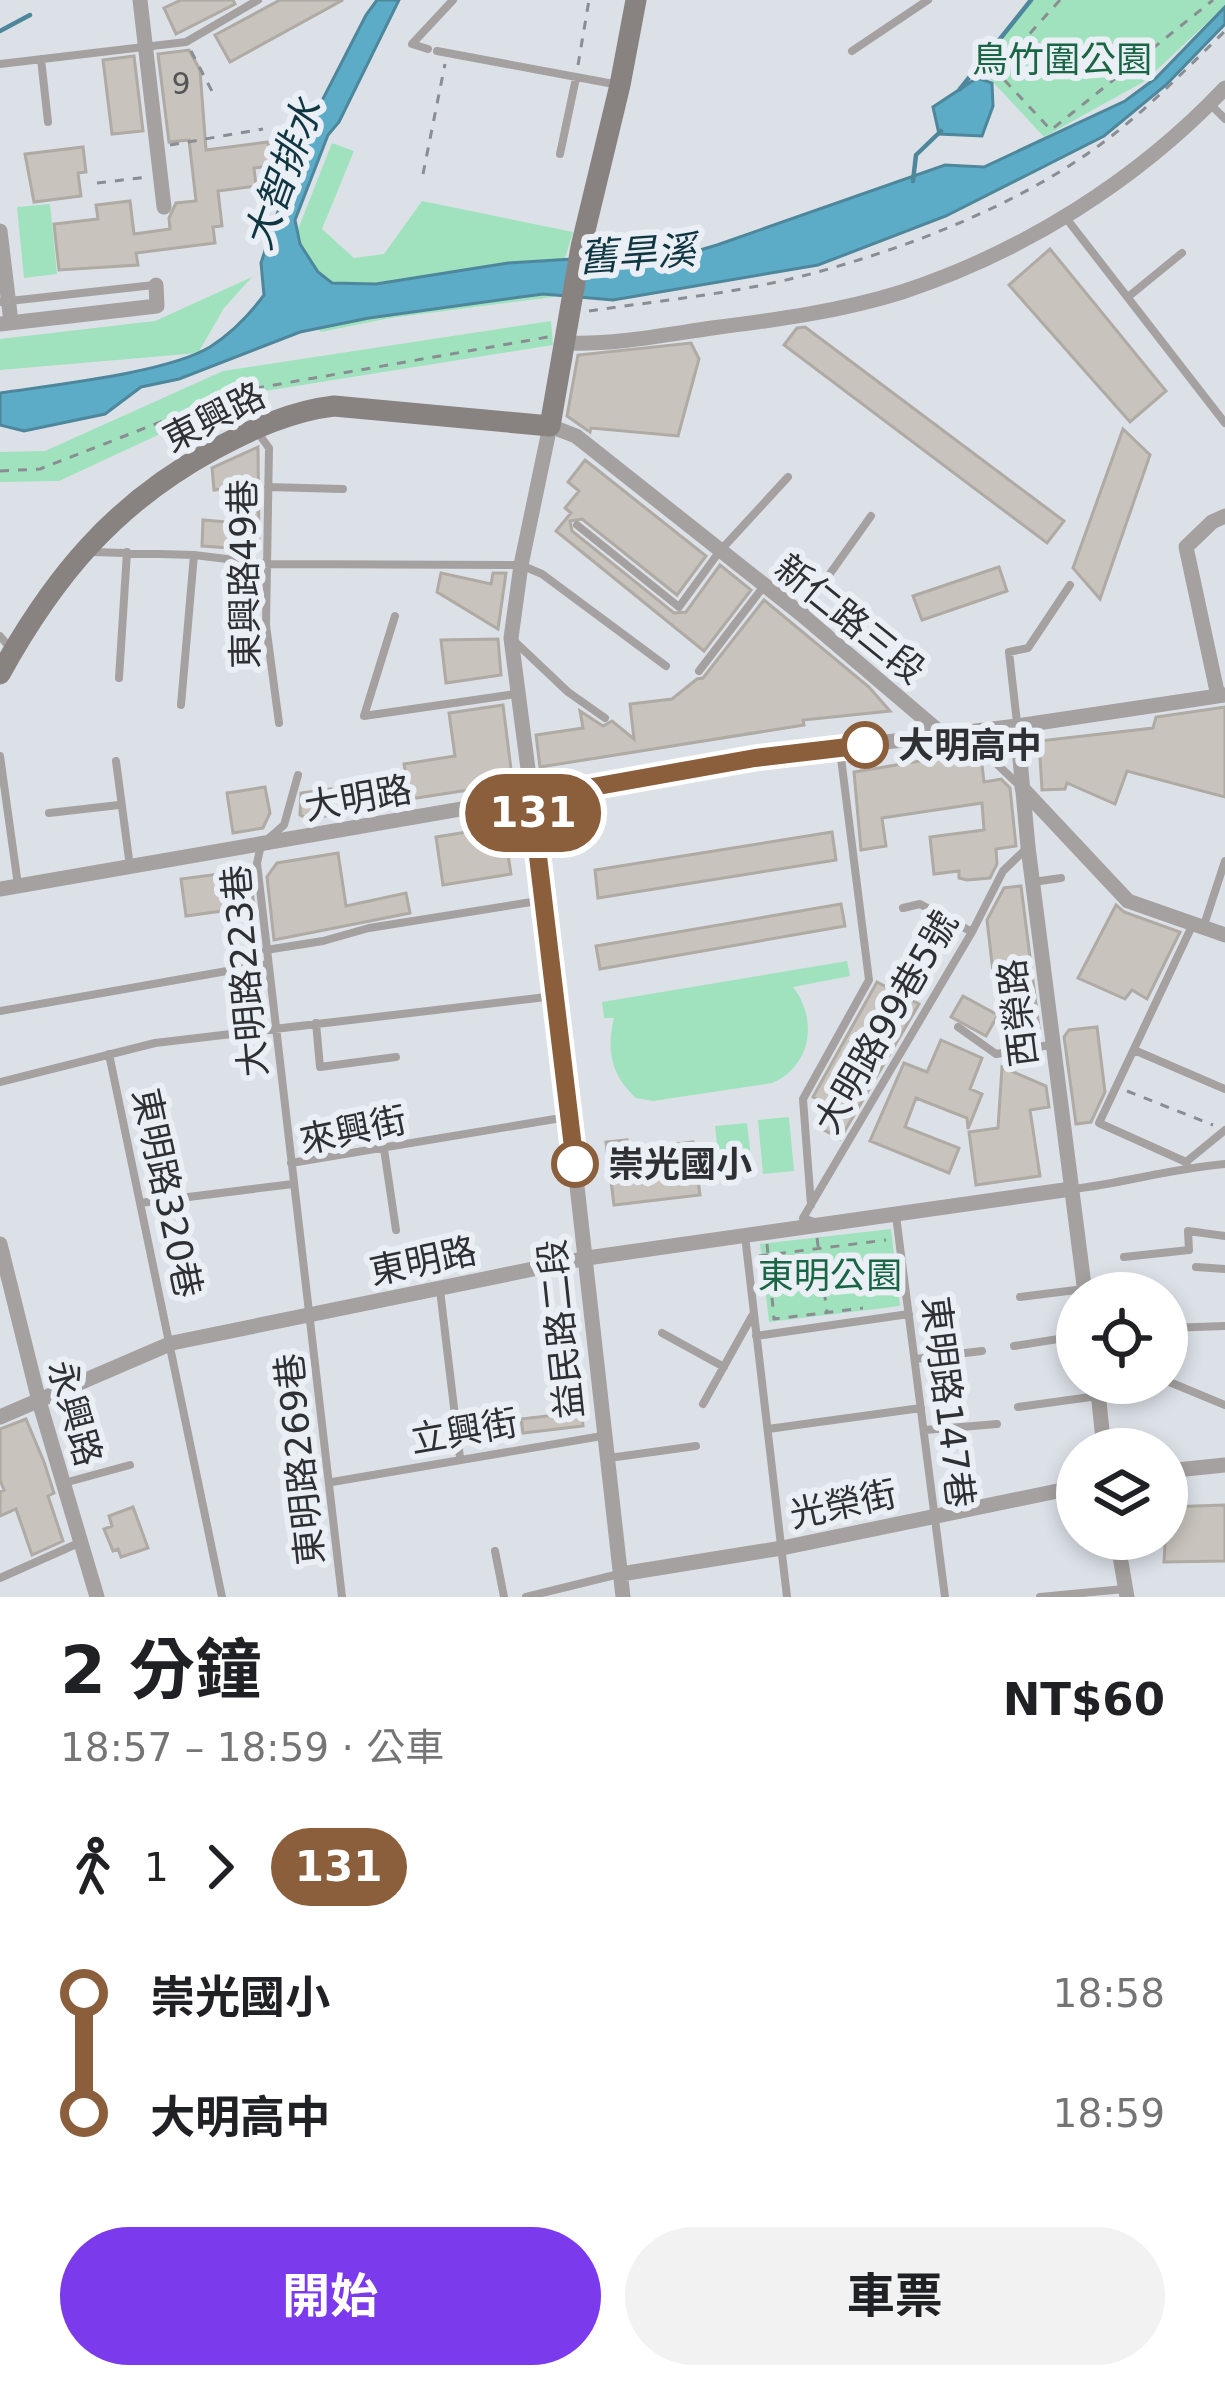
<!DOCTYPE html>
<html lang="zh-TW">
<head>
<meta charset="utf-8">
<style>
  :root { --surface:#fff; --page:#f2f2f2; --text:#202124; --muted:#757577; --accent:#7c3aed }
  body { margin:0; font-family:"DejaVu Sans","Noto Sans TC",sans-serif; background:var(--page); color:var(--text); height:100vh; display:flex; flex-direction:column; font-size:45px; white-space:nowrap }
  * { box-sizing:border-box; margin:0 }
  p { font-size:39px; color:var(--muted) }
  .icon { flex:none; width:66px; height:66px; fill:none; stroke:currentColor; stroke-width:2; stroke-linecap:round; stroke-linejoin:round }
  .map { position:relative; height:1597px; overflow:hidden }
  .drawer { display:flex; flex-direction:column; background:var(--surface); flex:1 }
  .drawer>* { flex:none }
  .badge { padding:0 24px; border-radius:39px; font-size:42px; line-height:78px }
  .controls { position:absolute; left:1056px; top:1272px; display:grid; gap:24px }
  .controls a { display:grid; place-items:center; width:132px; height:132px; border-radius:50%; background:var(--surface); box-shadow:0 6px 18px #0003; font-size:60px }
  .map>.badge { position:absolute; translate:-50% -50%; box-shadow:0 0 0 6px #fff }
  .legs { display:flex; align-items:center; gap:18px; height:132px; padding:0 60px; font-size:39px }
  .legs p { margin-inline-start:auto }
  .headline { display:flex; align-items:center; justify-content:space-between; height:204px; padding:0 60px }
  h1 { font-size:66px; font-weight:700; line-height:90px }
  .action { display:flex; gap:24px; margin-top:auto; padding:24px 60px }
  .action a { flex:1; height:138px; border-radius:72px; background:var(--accent); color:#fff; font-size:48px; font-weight:700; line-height:138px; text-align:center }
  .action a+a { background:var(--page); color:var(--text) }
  ul { padding:0 60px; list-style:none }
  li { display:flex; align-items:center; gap:42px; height:120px; font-size:45px }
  li i { display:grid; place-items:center; width:18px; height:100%; margin:0 15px; background:currentColor }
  li i::after { content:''; width:30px; height:30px; margin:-15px; border:9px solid; border-radius:50%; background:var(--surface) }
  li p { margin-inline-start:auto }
  li:first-child i { background:linear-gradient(#0000 50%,currentColor 0) }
  li:last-child i { background:linear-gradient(currentColor 50%,#0000 0) }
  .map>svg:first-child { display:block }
  .green { fill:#a0e2bd }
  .water { fill:#5cacc7; stroke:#4e879b; stroke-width:3 }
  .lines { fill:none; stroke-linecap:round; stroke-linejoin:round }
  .stream { stroke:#4e879b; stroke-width:4.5 }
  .building { fill:#c8c3bd; stroke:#afaaa3; stroke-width:3 }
  .path { stroke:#8a8d92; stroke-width:3; stroke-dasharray:9 9; stroke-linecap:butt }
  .lane { stroke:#a5a1a0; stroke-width:8 }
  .street { stroke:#a5a1a0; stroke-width:15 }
  .secondary { stroke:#888380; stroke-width:21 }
  .line-1-casing { stroke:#fff; stroke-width:27 }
  .line-1 { stroke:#8b5e3c; stroke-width:18 }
  .stop-1-dot { fill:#fff; stroke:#8b5e3c; stroke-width:6 }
  .labels { text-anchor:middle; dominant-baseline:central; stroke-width:12; stroke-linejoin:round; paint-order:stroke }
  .number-label { font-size:30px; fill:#545556 }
  .park-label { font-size:36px; fill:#186643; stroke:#eaeef5 }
  .street-label { font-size:36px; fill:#2e3033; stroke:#eaeef5 }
  .stop-label { font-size:36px; font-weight:bold; fill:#2e3033; stroke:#eaeef5; text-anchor:start }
  .water-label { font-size:39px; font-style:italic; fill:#103642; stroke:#eaeef5 }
</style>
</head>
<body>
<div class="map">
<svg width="1225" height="1597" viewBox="0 0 1225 1597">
  <rect width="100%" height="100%" fill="#dce1e8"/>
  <!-- green -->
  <path class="green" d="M1029,0H1225V6L1145,81L1044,137L980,68Z
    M332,143L354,151L322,229L354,258L384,254L422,201L573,232L553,297L390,318L321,332L286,294L295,237Z
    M50,204L57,274L24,278L17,207Z
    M252,277L224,308L198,353L0,370V339L155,321Z
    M551,321L553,345L246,394L59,481L0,482V452L45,451L223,371Z
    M847,961L850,976L793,987C818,1019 812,1066 772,1083L653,1101L636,1098C611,1075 606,1051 614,1018H604L602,1002Z
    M789,1117L794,1171L763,1174L758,1120Z
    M747,1123L753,1177L721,1181L715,1126Z
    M891,1229L900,1306L769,1322L760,1244Z"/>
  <!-- water -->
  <path class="water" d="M377,0H399L339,122L328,135L295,220L300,244L318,272L332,283L376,284L508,263L605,257L652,264L717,245L945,165L984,167L1125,101L1156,78L1225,7V24L1166,85L1104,136L946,216L818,265L613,300L543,294L369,318L300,332L179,379L141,387L105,414L24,431L0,425V393C52,385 167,373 210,347C230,334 250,314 264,295L261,263L291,172L311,122L366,15Z
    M977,78L992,83L993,106L982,136L939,134L933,107Z"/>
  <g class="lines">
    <!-- stream -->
    <path class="stream" d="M0,31L30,15
      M960,89L1031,0
      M913,181L916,155L941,131"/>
  </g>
  <!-- building -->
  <path class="building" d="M181,0H233L235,4L176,34L164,8Z
    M280,0H343L230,62L215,35Z
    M189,50L200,70L206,150L268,142L271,166L254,168L256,186L218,191L222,226L213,227L215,243L136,253L138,265L59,270L54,224L98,219L96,205L130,201L134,234L170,229L169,218L176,203L196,201L189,140L169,142L158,54Z
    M134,56L143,131L112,134L103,60Z
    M83,147L86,172L78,173L81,196L34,202L25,154Z
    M1050,249L1166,391L1130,422L1009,285Z
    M805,327L1064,521L1047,543L784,345L797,328Z
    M691,343L699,359L678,436L591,428L590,432L567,416L578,355Z
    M1123,429L1150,455L1100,599L1073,568Z
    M258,447L259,550L202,546L203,520L238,523L241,487L214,490L212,468Z
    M585,460L706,556L677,595L582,519L570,521L572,531L674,613L686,612L720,565L751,590L704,651L556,531L571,513L565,508L579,491L568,482Z
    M999,567L1007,591L922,620L913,596Z
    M441,573L491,584L493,573H506L498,629L437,592Z
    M764,600L869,687L890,711L803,720L804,725L540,767L536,735L583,728L580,711L603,726L612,721L634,739L630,704L672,699L697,679L703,678Z
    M498,639L501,675L446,683L441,640Z
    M503,705L512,777L508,784L410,799L404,764L455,756L449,713Z
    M1225,707V797L1127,771L1115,804L1067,783L1065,789L1042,790L1039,741L1153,728L1156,717Z
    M968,753L982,765L984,782L1001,779L1010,788L1016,846L996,849L997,864L990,878L967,880L959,878V871L934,874L930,837L984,830L982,803L882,818L886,846L861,850L854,772Z
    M265,787L270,813L263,828L233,833L227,793Z
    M331,789L335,815L307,818L300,815L301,793Z
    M491,828L505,835L511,874L443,885L436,837Z
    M832,832L836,860L598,898L595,870Z
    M338,853L346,906L406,893L410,913L274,940L267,877L271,871L277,863Z
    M242,871L251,879L255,919L239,921L237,909L186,916L181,879Z
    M1021,886L1040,1036L1013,1039L1006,980L994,981L987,920L1004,888Z
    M841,904L845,926L600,969L596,946Z
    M1116,905L1124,912L1180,932L1147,999L1132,990L1125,999L1078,978Z
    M877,982L919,1004L840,1139L817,1126L829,1106L813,1097Z
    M963,996L998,1015L986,1036L951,1017Z
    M1097,1027L1105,1092L1091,1122L1076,1124L1064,1037L1069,1030Z
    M941,1040L982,1058L970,1089L982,1094L968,1129L967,1118L916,1098L905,1127L959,1148L949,1173L870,1141L904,1063L927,1072Z
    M1002,1067L1046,1086L1049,1107L1030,1110L1040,1176L976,1185L969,1132L998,1128Z
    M627,1140L628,1150L693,1142L700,1195L614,1205L606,1142Z
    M582,1412L583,1426L523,1433L521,1419Z
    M26,1419L44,1462L54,1493L48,1496L63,1541L32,1555L16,1509L0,1516V1492L4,1490L0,1480V1429Z
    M1225,1505V1561L1164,1562L1167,1507Z
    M133,1507L148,1548L121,1557L118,1549L113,1551L104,1529L112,1526L109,1516Z"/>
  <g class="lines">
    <!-- path -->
    <path class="path" d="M1060,0L996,71L1051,130L1213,0
      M977,44L996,65
      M191,51L215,97
      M578,65L589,0
      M170,145L263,129
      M423,174L445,64
      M97,183L148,177
      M589,311C664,300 741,293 814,273C910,247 1015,206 1097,147C1144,113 1184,71 1225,31
      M0,471L40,469L240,391L548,337
      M1127,1091L1213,1125
      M817,1238L827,1312
      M767,1244L774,1319L863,1308
      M759,1256L886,1240"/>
    <!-- lane -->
    <path class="lane" d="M428,49L412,44L453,0
      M437,51L619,85
      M852,51L928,0
      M41,59L48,122
      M0,64L186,42L258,0
      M1211,105L1225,119
      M560,154L576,78
      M1066,218L1225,423
      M1128,297L1182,253
      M0,302L154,285
      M256,430L269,448L266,625L279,723
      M268,487L343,489
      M577,525L679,607L719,552L788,477
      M91,552L194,555L269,564L521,565L542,574L666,666
      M802,613L871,516
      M395,616L364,716L516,694
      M0,636L12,650
      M512,639L568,692L605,718
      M699,671L764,586
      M119,678L127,552
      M181,705L194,555
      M1017,723L1009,652L1028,648L1070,585
      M955,738L982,750L1019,785
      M0,756L18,885
      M116,761L130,867
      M298,775L284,825L261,845L257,863L342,1597
      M49,813L119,805
      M1033,882L1061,878
      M903,908L920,904L972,932
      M1203,928L1225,861
      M266,950L323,941L369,928L544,900
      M0,1011L267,964
      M316,1023L320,1067L396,1057
      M958,1027L996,1054L1050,1045
      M1134,1050L1225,1089
      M109,1054L222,1597
      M0,1082L155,1043L555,996
      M384,1149L396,1230
      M1186,1162L1099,1123L1192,926
      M291,1163L567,1117
      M1187,1166L1186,1162L1225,1130
      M1073,1189C1124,1183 1174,1168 1225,1164
      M140,1203L293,1184
      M811,1205L803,1099L869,980L840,750
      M896,1216L945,1597
      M814,1222L803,1218L972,932L1003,871L1028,847
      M745,1236L787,1597
      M1124,1257L1189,1250L1188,1231L1225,1236
      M1196,1267L1225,1269
      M440,1290L460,1458
      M1020,1297L1084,1289
      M1167,1328L1225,1326
      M662,1333L724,1367
      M756,1336L909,1314
      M1014,1346L1077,1336
      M915,1359L982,1351
      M1167,1381L1225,1405
      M703,1404L752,1316
      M1018,1407L1098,1396
      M768,1429L921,1408
      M925,1430L997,1424
      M609,1458L696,1446
      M332,1482L602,1436
      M64,1483L130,1465
      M495,1551L504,1597
      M0,1578L81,1542
      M526,1597L619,1574
      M1040,1597L1124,1589"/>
    <!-- street -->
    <path class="street" d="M140,0L164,207
      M0,231L11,322
      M0,324L157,306L156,285
      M566,343C614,345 664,335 712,328C775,320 842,311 902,292C1023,252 1137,181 1225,88
      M1218,696L1186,547L1212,522L1225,516
      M1017,726L1028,847L1085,1293
      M1022,788L1128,901L1225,935
      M0,889L755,758L1017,726L1225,695
      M0,1244L39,1401L97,1597
      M1097,1383L1104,1449
      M0,1417L172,1343L587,1258L1071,1189
      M1167,1471L1225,1465
      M1117,1539L1127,1597
      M621,1574L782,1548L1077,1487
      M623,1597L545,900L511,638L521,565L550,426L576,436L801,614L942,734"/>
    <!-- secondary -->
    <path class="secondary" d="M0,674C54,576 114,504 213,450C252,429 291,411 334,406L550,426L581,247L620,85L636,0"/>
  </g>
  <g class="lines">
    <!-- line-1 casing -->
    <g class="line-1-casing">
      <path id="line-1" d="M575,1164L531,798L755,758L865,745"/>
    </g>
    <!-- line-1 -->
    <use href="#line-1" class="line-1"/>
  </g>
  <!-- markers -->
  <g class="stop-1-dot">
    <circle cx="865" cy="745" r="21"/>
    <circle cx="575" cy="1164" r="21"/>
  </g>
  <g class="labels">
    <!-- number labels -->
    <g class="number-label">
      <text x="181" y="83">9</text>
    </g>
    <!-- park labels -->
    <g class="park-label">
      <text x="1062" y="59">鳥竹圍公園</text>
      <text x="830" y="1275">東明公園</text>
    </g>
    <!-- street labels -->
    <g class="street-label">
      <text transform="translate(214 417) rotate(-27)">東興路</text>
      <text transform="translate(244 574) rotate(-91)">東興路49巷</text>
      <text transform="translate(850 619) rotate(39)">新仁路三段</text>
      <text transform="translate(358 798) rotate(-10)">大明路</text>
      <text transform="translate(245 971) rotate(-95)">大明路223巷</text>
      <text transform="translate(1018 1013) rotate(-97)">西榮路</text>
      <text transform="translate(886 1022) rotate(-60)">大明路99巷5號</text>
      <text transform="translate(353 1130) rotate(-12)">來興街</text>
      <text transform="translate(167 1193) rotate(78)">東明路320巷</text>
      <text transform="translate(423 1261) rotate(-12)">東明路</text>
      <text transform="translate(561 1329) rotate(-96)">益民路二段</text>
      <text transform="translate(948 1402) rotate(83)">東明路147巷</text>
      <text transform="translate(75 1413) rotate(74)">永興路</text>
      <text transform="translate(464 1431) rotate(-10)">立興街</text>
      <text transform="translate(300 1459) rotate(-96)">東明路269巷</text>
      <text transform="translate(843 1504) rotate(-12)">光榮街</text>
    </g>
    <!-- stop labels -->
    <g class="stop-label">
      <text x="898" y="745">大明高中</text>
      <text x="608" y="1164">崇光國小</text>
    </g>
    <!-- water labels -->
    <g class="water-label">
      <text transform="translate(283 174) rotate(-70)">大智排水</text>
      <text transform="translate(637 254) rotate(-4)">舊旱溪</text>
    </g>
  </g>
</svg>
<div class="controls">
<a><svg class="icon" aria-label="locate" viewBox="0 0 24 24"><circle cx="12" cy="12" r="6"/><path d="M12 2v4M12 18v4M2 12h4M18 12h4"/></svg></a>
<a><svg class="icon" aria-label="layers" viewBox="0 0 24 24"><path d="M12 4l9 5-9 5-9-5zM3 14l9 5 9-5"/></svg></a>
</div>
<b class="badge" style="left:533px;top:813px;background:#8b5e3c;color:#fff">131</b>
</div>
<section class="drawer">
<div class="headline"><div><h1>2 分鐘</h1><p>18:57 – 18:59 · 公車</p></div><b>NT$60</b></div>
<div class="legs"><svg class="icon" aria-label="walk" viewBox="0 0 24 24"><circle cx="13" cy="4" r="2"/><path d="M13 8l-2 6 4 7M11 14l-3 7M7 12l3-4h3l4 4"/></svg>1<svg class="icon" aria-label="forward" viewBox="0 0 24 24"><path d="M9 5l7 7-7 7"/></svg><b class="badge" style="background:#8b5e3c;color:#fff">131</b></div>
<ul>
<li><i style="color:#8b5e3c"></i><b>崇光國小</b><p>18:58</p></li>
<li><i style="color:#8b5e3c"></i><b>大明高中</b><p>18:59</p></li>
</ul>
<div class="action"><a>開始</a><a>車票</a></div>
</section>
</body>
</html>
